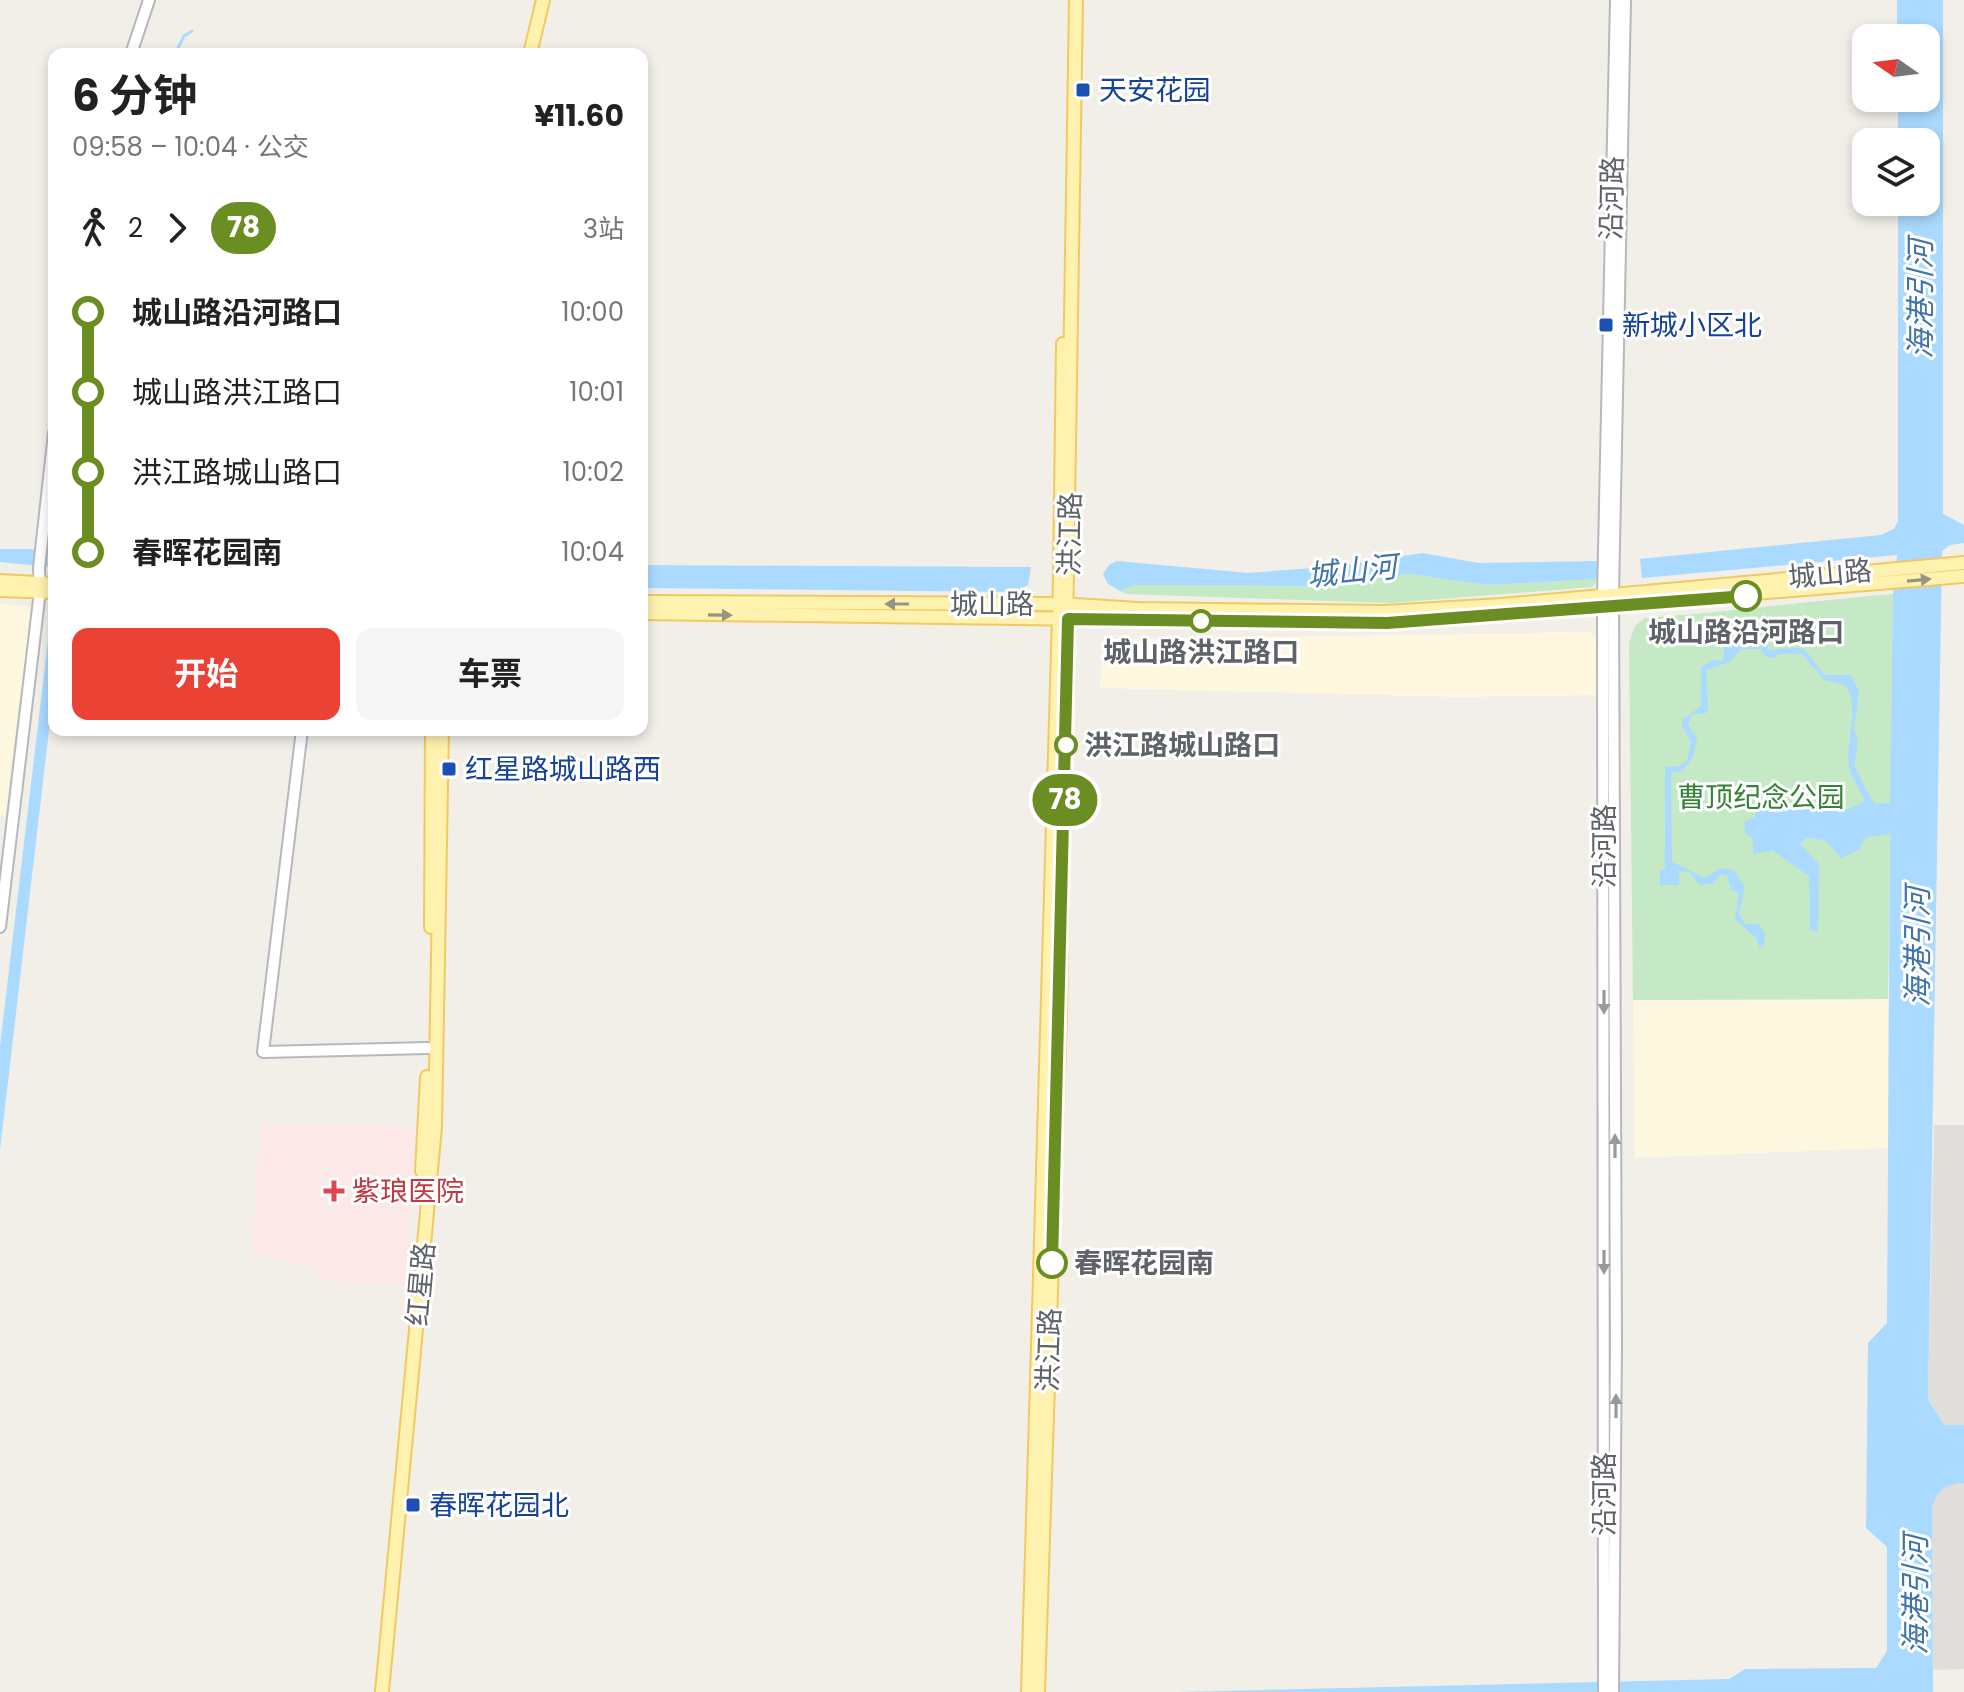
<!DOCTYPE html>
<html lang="zh">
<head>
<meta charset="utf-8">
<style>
  :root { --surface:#fff; --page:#f6f6f6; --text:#222; --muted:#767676; --accent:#ea4335 }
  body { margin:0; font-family:Poppins,"Noto Sans SC",sans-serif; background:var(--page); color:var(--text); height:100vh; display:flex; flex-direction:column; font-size:30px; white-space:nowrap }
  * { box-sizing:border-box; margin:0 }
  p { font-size:26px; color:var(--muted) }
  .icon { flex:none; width:44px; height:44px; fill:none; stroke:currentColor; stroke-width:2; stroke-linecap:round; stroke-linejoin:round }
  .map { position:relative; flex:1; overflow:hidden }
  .details { position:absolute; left:48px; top:48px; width:600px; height:688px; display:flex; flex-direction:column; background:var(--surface); border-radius:16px; box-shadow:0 4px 12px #0003 }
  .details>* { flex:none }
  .badge { padding:0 16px; border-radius:26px; font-size:28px; line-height:52px }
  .needle { width:52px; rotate:284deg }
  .controls { position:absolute; left:1852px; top:24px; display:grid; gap:16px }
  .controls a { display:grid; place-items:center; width:88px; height:88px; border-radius:16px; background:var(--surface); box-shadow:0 4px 12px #0003; font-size:40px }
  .map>.badge { position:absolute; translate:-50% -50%; box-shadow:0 0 0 4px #fff }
  .legs { display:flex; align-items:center; gap:12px; height:88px; padding:0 24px; font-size:26px }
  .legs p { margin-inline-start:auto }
  .summary { display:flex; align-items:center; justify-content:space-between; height:136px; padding:0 24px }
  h1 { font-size:44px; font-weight:700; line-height:60px }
  .action { display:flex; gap:16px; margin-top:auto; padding:16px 24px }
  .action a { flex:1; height:92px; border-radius:16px; background:var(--accent); color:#fff; font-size:32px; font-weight:700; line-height:92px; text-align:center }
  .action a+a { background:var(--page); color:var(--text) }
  ul { padding:0 24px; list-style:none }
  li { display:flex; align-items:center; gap:28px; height:80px; font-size:30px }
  li i { display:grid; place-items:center; width:12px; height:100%; margin:0 10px; background:currentColor }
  li i::after { content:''; width:20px; height:20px; margin:-10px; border:6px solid; border-radius:50%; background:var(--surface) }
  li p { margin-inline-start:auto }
  li:first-child i { background:linear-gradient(#0000 50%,currentColor 0) }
  li:last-child i { background:linear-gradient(currentColor 50%,#0000 0) }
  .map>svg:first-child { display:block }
  .commercial { fill:#fef7e0 }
  .industrial { fill:#e0deda }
  .medical { fill:#fce8e6 }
  .green { fill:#c5e8c5 }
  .water { fill:#aadaff }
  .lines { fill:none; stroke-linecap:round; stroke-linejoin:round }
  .stream { stroke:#aadaff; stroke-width:3 }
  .minor-casing { stroke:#b5b8bc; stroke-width:14 }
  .major-casing { stroke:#f2c960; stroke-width:16 }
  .minor { stroke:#fff; stroke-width:10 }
  .major { stroke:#fff2af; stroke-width:12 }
  .oneway { fill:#979581 }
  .oneway2 { fill:#979a9d }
  .line-1-casing { stroke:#fff; stroke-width:18 }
  .line-1 { stroke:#6b8e23; stroke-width:12 }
  .transit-dot { fill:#1a4fb4; stroke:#fff; stroke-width:3 }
  .stop-1-dot { fill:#fff; stroke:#6b8e23; stroke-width:4 }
  .health-dot { fill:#e0444e; stroke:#fff; stroke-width:3 }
  .labels { text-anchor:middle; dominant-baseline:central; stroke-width:6; stroke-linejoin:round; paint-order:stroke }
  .transit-label { font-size:28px; fill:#164399; stroke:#fff; text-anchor:start }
  .street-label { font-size:28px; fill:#5f6368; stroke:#fff }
  .stop-label { font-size:28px; font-weight:bold; fill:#5f6368; stroke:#fff }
  .park-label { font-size:28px; fill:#348238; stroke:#fff }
  .health-label { font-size:28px; fill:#be3a42; stroke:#fff; text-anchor:start }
  .water-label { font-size:30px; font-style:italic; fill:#4174aa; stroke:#fff }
</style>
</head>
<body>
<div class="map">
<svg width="1964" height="1692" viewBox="0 0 1964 1692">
  <rect width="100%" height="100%" fill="#f1efe8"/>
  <!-- commercial -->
  <path class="commercial" d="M0,604L27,606L31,610L5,816L0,815Z
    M1590,632L1598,641L1597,695L1458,697L1100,688L1102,649L1108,641L1118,639Z
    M1888,999V1148L1635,1158L1633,1000Z"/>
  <!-- industrial -->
  <path class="industrial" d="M1934,1125H1964V1425H1944L1928,1400Z
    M1964,1483V1669L1933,1670L1932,1509L1936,1494L1948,1484Z"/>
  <!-- medical -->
  <path class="medical" d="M260,1123L416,1126L405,1286L326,1281L308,1265L252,1256Z"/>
  <!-- green -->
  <path class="green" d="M1409,574L1487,585L1599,579L1592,587L1391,603L1126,594L1120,591L1135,585L1310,586Z
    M1893,594L1888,999L1633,1000L1629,643L1635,626L1645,618C1728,612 1810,601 1893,594Z"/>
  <!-- water -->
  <path class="water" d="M1897,0H1943V514L1964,525V543L1950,545L1942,551L1928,1400L1944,1425H1964V1483C1944,1484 1937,1490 1932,1509L1933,1692H1179L1729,1679L1745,1669L1876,1668L1887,1651V1547L1866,1528L1868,1343L1887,1323L1890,834L1866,837L1859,850L1841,858L1825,840L1807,838L1800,844L1819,864L1818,931L1810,930L1809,876L1772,850L1753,854V838L1745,834V821L1755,817L1757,809C1774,809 1783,802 1795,801C1821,800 1838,820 1864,801C1861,788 1851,779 1849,766C1845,742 1861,706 1845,685L1824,680L1802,654H1779L1773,658L1766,657L1761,649H1741L1730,662L1706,670L1708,709L1705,714H1692L1688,725L1697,738L1693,757L1682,771L1671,773L1672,862L1705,878L1720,868L1734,870L1745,887L1739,914L1746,924H1758L1765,933L1764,946L1760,948L1756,938L1735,919L1739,894L1731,889L1727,875L1721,874L1713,884L1700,885L1689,872L1679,871V885H1660V871L1665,868V767L1679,766L1687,761L1691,741L1682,727V720L1701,706V667L1713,660L1723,661L1725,636L1768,637V650C1813,647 1798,643 1825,675H1851L1859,692L1854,729L1858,741L1854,765C1859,774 1869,799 1876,804L1890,803L1893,594L1897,555L1642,578L1640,559L1881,535L1894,529L1898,521V202H1926V142H1898V98H1926V38H1897Z
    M0,549H54V570L50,567L0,562Z
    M1422,553L1479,563L1599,561V579L1487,585L1409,574L1310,586L1135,585L1120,591L1108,584L1103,574L1109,565L1117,561L1249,573L1339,566Z
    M642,565L1031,567L1028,585L1015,592L642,588Z
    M52,607L54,687L0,1150V1046Z"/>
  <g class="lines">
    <!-- stream -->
    <path class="stream" d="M175,54L184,36L192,31"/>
    <!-- minor casing -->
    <g class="minor-casing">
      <path id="minor" d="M131,54L149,0
        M302,730L263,1052L428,1048
        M0,927L40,591L39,568L54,433
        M1604,1692L1603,596L1616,0
        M1613,1692L1616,1345L1613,594L1625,0"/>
    </g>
    <!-- major casing -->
    <g class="major-casing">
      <path id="major" d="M530,54L543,0
        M0,581L54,584
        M0,590L54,592
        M642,602L1059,604L1138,609L1385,612L1501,605L1964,563
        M642,613L1387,623L1964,576
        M431,927L432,730
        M422,1171L427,1077
        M382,1692L435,1127L442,730
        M1028,1692L1060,580L1063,344
        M1038,1692L1060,1014L1076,0"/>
    </g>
    <!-- minor -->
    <use href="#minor" class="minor"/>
    <!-- major -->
    <use href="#major" class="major"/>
  </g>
  <!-- one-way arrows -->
  <defs><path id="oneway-solid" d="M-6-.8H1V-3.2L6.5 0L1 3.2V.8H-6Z" transform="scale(2)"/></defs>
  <g class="oneway">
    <use href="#oneway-solid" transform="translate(1919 580) rotate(-5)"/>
    <use href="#oneway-solid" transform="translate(897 604) rotate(-180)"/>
    <use href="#oneway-solid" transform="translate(720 615) rotate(1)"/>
  </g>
  <g class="oneway2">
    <use href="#oneway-solid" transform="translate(1604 1002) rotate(90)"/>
    <use href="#oneway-solid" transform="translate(1615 1146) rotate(-90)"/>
    <use href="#oneway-solid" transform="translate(1604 1262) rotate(90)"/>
    <use href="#oneway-solid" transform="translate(1616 1406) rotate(-90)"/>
  </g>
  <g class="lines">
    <!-- line-1 casing -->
    <g class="line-1-casing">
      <path id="line-1" d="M1052,1263L1068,619L1387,623L1746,596"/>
    </g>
    <!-- line-1 -->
    <use href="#line-1" class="line-1"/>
  </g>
  <!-- markers -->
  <g class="transit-dot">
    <rect x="1075" y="82" width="16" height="16" rx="4"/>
    <rect x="1598" y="317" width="16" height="16" rx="4"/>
    <rect x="441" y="761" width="16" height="16" rx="4"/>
    <rect x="405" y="1497" width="16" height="16" rx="4"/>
  </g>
  <g class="stop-1-dot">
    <circle cx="1746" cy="596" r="14"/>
    <circle cx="1201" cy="621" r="10"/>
    <circle cx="1066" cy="745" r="10"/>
    <circle cx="1052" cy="1263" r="14"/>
  </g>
  <path class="health-dot" d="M330 1179h8v8h8v8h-8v8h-8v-8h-8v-8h8z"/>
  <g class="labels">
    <!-- transit labels -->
    <g class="transit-label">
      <text x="1099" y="90">天安花园</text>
      <text x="1622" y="325">新城小区北</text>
      <text x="465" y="769">红星路城山路西</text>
      <text x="429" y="1505">春晖花园北</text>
    </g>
    <!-- street labels -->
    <g class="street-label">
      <text transform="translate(1612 198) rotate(-89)">沿河路</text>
      <text transform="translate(1070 534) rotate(-89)">洪江路</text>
      <text transform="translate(1830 574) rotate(-5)">城山路</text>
      <text x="992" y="604">城山路</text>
      <text transform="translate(1604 846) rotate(-90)">沿河路</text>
      <text transform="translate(421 1284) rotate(-85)">红星路</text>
      <text transform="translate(1049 1350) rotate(-88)">洪江路</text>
      <text transform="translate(1604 1494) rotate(-90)">沿河路</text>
    </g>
    <!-- stop labels -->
    <g class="stop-label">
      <text x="1746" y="632">城山路沿河路口</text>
      <text x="1201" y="652">城山路洪江路口</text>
      <text x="1084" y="745" text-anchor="start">洪江路城山路口</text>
      <text x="1074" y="1263" text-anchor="start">春晖花园南</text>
    </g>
    <!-- park labels -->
    <g class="park-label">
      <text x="1761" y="797">曹顶纪念公园</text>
    </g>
    <!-- health labels -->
    <g class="health-label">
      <text x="352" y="1191">紫琅医院</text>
    </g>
    <!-- water labels -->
    <g class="water-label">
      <text transform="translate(1920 299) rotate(-90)">海港引河</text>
      <text transform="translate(1352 571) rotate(-6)">城山河</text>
      <text transform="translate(1917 947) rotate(-90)">海港引河</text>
      <text transform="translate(1915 1595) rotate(-90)">海港引河</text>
    </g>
  </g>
</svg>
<div class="controls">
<a><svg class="needle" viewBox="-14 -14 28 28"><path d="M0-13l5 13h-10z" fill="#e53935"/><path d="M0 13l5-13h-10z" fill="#767676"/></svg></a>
<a><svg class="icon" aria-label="layers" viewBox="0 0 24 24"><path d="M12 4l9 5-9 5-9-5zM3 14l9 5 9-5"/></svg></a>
</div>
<b class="badge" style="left:1065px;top:800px;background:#6b8e23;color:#fff">78</b>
<section class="details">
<div class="summary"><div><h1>6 分钟</h1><p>09:58 – 10:04 · 公交</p></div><b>¥11.60</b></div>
<div class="legs"><svg class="icon" aria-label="walk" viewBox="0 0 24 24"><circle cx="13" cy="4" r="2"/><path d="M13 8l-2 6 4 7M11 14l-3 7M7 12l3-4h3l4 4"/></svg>2<svg class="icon" aria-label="forward" viewBox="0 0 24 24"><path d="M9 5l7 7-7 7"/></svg><b class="badge" style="background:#6b8e23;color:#fff">78</b><p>3站</p></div>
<ul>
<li><i style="color:#6b8e23"></i><b>城山路沿河路口</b><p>10:00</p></li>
<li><i style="color:#6b8e23"></i><span>城山路洪江路口</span><p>10:01</p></li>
<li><i style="color:#6b8e23"></i><span>洪江路城山路口</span><p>10:02</p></li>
<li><i style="color:#6b8e23"></i><b>春晖花园南</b><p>10:04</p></li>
</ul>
<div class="action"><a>开始</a><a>车票</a></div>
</section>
</div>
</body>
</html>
